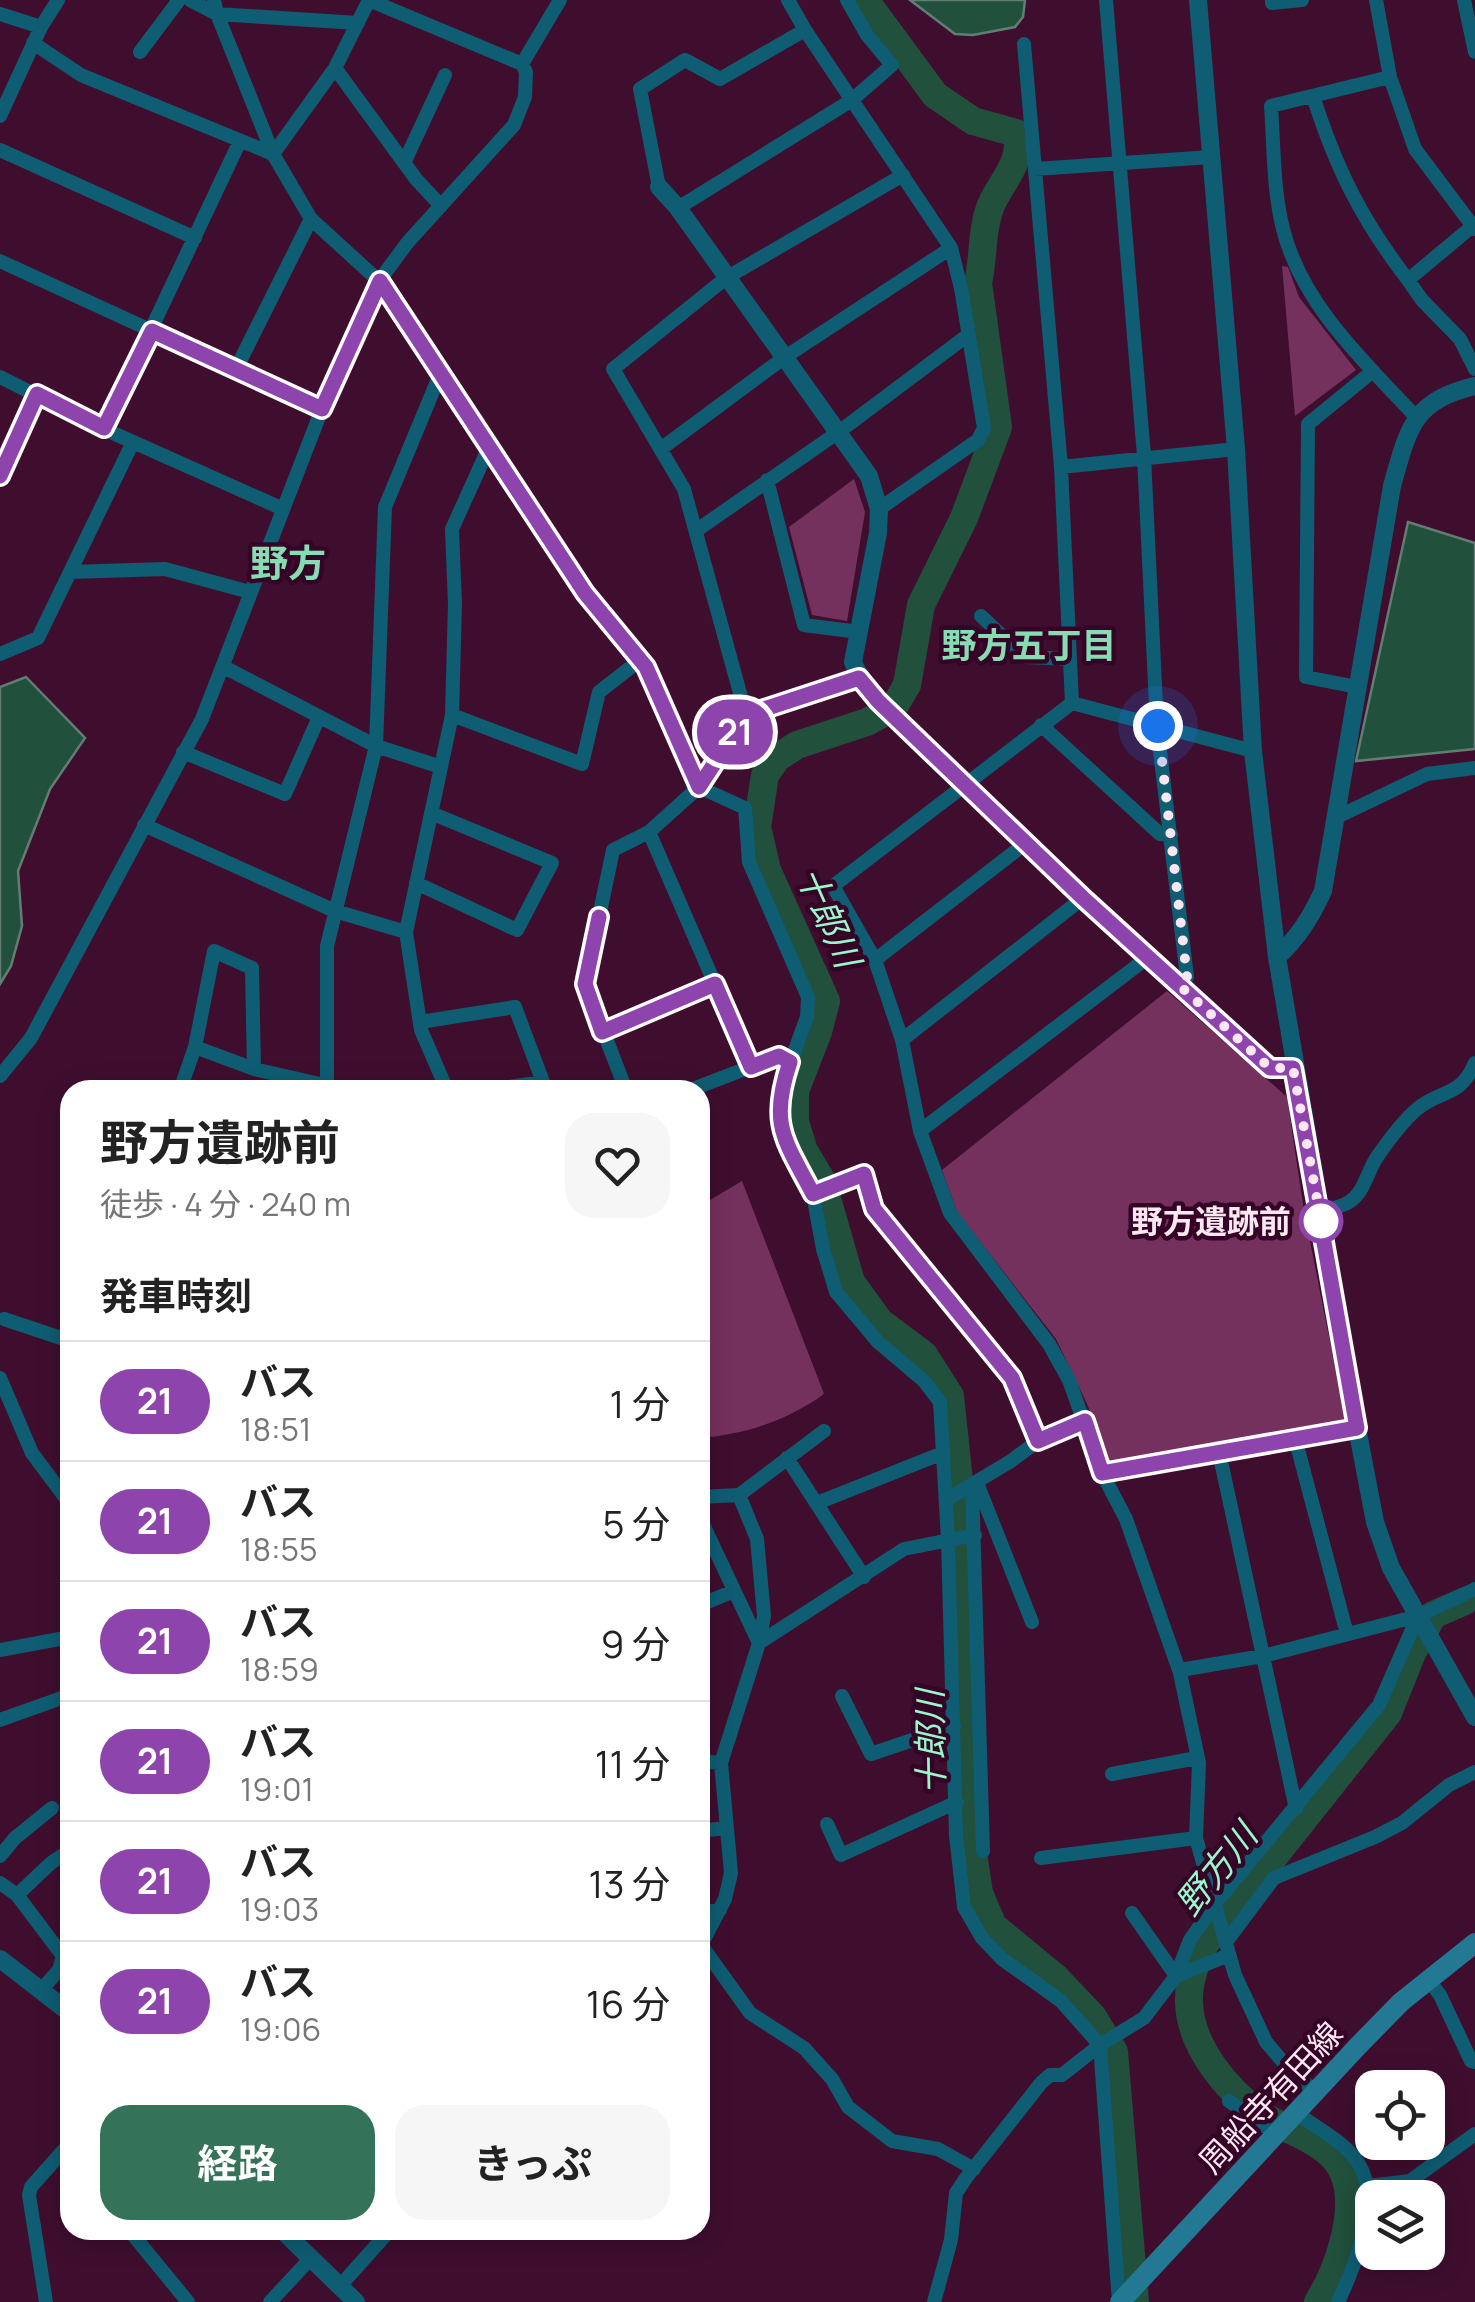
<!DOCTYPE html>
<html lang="ja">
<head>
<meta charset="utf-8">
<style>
  :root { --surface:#fff; --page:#f6f6f6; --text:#222; --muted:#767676; --line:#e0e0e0; --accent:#347259 }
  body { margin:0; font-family:Manrope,"Noto Sans JP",sans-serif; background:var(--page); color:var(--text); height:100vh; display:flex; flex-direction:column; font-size:38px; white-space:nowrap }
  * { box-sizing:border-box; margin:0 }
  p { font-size:32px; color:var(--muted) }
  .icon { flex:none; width:55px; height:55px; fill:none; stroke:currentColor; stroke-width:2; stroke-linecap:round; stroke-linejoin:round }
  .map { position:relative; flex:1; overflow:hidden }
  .side { position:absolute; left:60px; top:1080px; width:650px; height:1160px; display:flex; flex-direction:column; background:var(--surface); border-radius:30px; box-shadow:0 5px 25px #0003 }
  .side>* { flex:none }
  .badge { padding:0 20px; border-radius:32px; font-size:35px; line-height:65px }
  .tools { position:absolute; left:1355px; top:2070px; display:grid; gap:20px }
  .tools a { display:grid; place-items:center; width:90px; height:90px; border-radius:20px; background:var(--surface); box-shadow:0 5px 25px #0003; font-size:50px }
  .you { position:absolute; width:50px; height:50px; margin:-25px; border:8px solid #fff; border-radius:50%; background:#1a73e8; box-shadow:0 0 0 15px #1a73e833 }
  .map>.badge { position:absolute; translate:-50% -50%; box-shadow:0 0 0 5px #fff }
  h2 { padding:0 40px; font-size:38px; line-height:90px }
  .round { display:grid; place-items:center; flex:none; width:105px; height:105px; border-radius:30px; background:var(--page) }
  .overview { display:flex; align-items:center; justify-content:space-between; height:170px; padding:0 40px }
  h1 { font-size:48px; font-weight:700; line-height:75px }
  .action { display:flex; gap:20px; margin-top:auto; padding:20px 40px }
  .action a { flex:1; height:115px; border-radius:30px; background:var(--accent); color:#fff; font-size:40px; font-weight:700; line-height:115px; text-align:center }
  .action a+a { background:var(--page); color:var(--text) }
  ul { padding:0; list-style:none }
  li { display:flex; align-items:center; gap:30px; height:120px; padding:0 40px; border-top:2px solid var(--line) }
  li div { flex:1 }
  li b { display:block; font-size:38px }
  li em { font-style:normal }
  li .badge { min-width:110px; font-weight:700; text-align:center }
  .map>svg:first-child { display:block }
  .green { fill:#75315d }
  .water { fill:#21503c; stroke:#627d73; stroke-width:2.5 }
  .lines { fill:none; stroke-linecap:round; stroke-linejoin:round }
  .river { stroke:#21503c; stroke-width:28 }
  .minor { stroke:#0f5d73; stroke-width:14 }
  .tertiary { stroke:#0f5d73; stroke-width:18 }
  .secondary { stroke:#237994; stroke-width:20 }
  .line-casing { stroke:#fff; stroke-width:22 }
  .line { stroke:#8e44ad; stroke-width:15 }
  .walk { stroke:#fbe7f2; stroke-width:10; stroke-dasharray:0 18 }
  .stop-dot { fill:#fff; stroke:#8e44ad; stroke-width:5 }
  .labels { text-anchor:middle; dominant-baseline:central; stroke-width:9; stroke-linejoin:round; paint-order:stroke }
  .stop-label { font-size:32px; font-weight:bold; fill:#fbe7f2; stroke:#340326; text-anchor:end }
  .street-label { font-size:32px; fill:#fbe7f2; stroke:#340326 }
  .neighbourhood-label { font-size:35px; font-weight:bold; fill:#87dcb4; stroke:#340326 }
  .water-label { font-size:35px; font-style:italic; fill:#97f8cb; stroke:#340326 }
  .quarter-label { font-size:38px; font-weight:bold; fill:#87dcb4; stroke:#340326 }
</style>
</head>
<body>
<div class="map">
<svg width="1475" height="2302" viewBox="0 0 1475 2302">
  <rect width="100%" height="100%" fill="#3f0e2f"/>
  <!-- green -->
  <path class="green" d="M1282,266L1288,267L1299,297L1356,370L1295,416Z
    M854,479L865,512L847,621L812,615L789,527Z
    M1167,991L1287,1097L1304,1211L1346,1422L1205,1448L1175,1451L1171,1454L1109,1462L1088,1406L1056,1339L957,1212L942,1170Z
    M742,1181L824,1394C786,1421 746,1434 700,1438V1206Z"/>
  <!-- water -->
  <path class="water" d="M910,0H1025L1023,17L1015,27L973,35L955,34Z
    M1408,522L1475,543V749L1356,761Z
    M26,677L85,738L50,789L18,871L22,926L11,966L0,984V687Z"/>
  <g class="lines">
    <!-- river -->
    <path class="river" d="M865,0L935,95L973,121L1016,133C1025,160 1001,182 991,205C981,230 984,257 978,283L998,427L964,518L921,605L907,685L894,707L867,722L797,745L777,758L765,775L757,827L767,870L826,1001L818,1032L795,1091V1122L804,1151L822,1181L851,1282L880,1322L924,1355L950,1396L962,1509L969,1826L979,1893L993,1926L1055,1977L1093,2017L1114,2052L1135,2302
      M1318,2302C1340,2267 1366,2193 1334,2158C1315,2137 1285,2130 1262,2115C1227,2091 1190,2046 1189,2002C1188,1984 1195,1967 1200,1950L1388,1713L1412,1653L1433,1615L1465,1601"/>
    <!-- minor -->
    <path class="minor" d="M190,0L217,14L358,23
      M214,0L217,14L273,154L311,219L379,281L585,593L646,667L699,787L745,808L749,862L808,997L807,1017L780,1091L777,1113L786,1143L813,1194L823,1249L836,1292L878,1342L924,1381L940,1402L948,1540L956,1835L964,1907L982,1938L1002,1959L1061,2001L1100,2045L1119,2302
      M369,0L522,64
      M788,0L805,30L951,248L961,288L984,428L978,440L879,509
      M1106,0L1144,456L1157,726L1187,977L1180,986
      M1272,0V3L1302,0
      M1376,0L1390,77L1415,149L1475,229
      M1464,0L1475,52
      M0,14L41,27
      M33,43L81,75L273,154
      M1024,44L1061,467L1072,703
      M140,52L179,0
      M335,68L416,179L441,206
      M1390,77L1271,106C1274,147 1273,189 1283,229C1302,305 1365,362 1416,417
      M1313,96C1336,168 1361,219 1408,280
      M0,116L41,27L58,0
      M0,150L195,238
      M273,154L335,68L369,0
      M404,163L445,75
      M1035,169L1211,157
      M659,187L640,89L685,60L720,79L805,30
      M678,208L852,100L892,65L867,35L847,0
      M1475,224L1408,280L1422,300L1460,339L1475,369
      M0,261L322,409
      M236,369L311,219
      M0,377L104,429L283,509
      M104,429L240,141
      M662,448L785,357L951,248
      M1061,467L1236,449
      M0,476L37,394
      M767,480L804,625L859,632
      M697,530L840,431L968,335
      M70,572L165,569L250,592
      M981,616L1025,657L1070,659
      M0,654L38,638L133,442
      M224,667L376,746L441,767
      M1357,687L1306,677L1308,424L1373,371
      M1072,703L833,886L875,960L902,1040L920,1131L950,1213L1049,1344L1069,1380L1102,1473L1126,1519L1180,1673L1199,1763L1196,1838L1235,1975L1266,2042L1289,2069L1316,2092
      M1072,703L1253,751
      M452,715L582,764L599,692L640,660
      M746,715L684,489L613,369L726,278L903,175
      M1041,725L1160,834L1171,835
      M183,752L285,794L319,717
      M1335,818L1427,774L1475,768
      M144,825L335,911L406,932
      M649,832L751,1067
      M416,883L517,930L552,863L431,813
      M875,960L1026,843
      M420,1022L515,1007L543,1082L487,1090
      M602,1032L715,985
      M902,1040L1083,898
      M195,1047L254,1069L346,1090
      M0,1076L31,1038L202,719L322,409L379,281L408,242L514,125L525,97L526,72L522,64L560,0
      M180,1090L195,1047L214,951L252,968L254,1069
      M327,1090V946L376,746L385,507L441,372
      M447,1090L421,1030L406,932L452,715L455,604L452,529L490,445
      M626,1090L585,984L613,850L649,832L699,787L746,715L859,678
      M690,1090L779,1056L790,1062
      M920,1131L1147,958
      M813,1194L864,1174L875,1209L1012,1378L1038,1441
      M1319,1211C1329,1209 1340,1208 1349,1202C1364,1193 1367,1172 1377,1157C1388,1141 1402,1122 1417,1109C1441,1089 1460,1098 1475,1063
      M4,1319L70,1341
      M0,1378L32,1453L70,1504
      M1295,1438L1347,1634
      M1219,1452L1296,1809
      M787,1458L864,1577
      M1102,1473L1357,1428
      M977,1483L1032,1622
      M972,1485L983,1851
      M700,1497L739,1495L824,1431
      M946,1500L1011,1461L1038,1441L1085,1421
      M817,1503L943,1453
      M700,1518L759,1643
      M700,1605L734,1591
      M759,1643L904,1549L975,1535
      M0,1650L70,1637
      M1180,1670L1263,1656L1418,1616L1475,1589
      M842,1696L871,1754L954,1726
      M0,1720L70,1695
      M700,1761L721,1763
      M1112,1774L1197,1758
      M827,1824L841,1855L957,1802
      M700,1831L725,1828
      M0,1856L15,1838L52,1808
      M1041,1858L1196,1838
      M0,1883L17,1895L63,1956L59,1970L41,1990
      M17,1895L51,1863L70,1850
      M700,1913L720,1910
      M1132,1913L1176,1976
      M1226,1942L1274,1878L1375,1837L1402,1823L1449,1785L1475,1772
      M702,1946L750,2013L804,2048L832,2079L848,2107L892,2141L938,2149L974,2169
      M700,1947L725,1899L731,1873L721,1763L759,1643L764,1616L757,1539L739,1495
      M1176,1976L1229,1955
      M1428,1979L1440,1995L1471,2061L1475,2062
      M1229,2101L1277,2135
      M1297,2113C1317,2129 1341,2139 1357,2161C1383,2198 1355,2266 1338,2302
      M1368,2186L1410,2181L1475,2134
      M129,2230L188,2302
      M340,2286L390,2230
      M46,2302L29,2195L31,2187L70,2143
      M270,2302L311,2258
      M934,2302L951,2240L956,2193L966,2178L1041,2083L1050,2075H1062L1100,2045L1144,2018L1176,1976L1190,1940L1215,1904L1379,1705L1418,1616"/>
    <!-- tertiary -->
    <path class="tertiary" d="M1198,0L1236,449L1253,751L1277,957L1357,1428L1375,1522L1391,1568L1475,1717
      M659,187L678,208L869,476L879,509L878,533L853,662C871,707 956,777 994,813C1086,898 1177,984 1270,1068H1293
      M1277,957C1298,938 1311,917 1323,891L1392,486C1408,430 1412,400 1475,386
      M0,1959L70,2013
      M282,2230L356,2302"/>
    <!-- secondary -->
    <path class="secondary" d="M1120,2302L1357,2047L1401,2002L1475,1943"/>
  </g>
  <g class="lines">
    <!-- line casing -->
    <g class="line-casing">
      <path id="line" d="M0,476L37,394L104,428L152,331L322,409L380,281L585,593L646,667L699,787L746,715L859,678L878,701L1083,898L1270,1068H1293L1357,1428L1102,1473L1085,1421L1038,1441L1012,1378L874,1209L864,1174L813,1194C784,1139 769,1124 790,1062L779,1056L751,1067L715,984L602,1032L585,984L599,917"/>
    </g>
    <!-- line -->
    <use href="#line" class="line"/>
    <!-- walk -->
    <path class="walk" d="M1158,726L1187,977L1180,986L1270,1068H1293L1321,1221"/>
  </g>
  <!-- markers -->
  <circle class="stop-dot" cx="1321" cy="1221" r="20"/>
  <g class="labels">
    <!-- stop labels -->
    <g class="stop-label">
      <text x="1291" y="1221">野方遺跡前</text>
    </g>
    <!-- street labels -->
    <g class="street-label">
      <text transform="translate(1270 2097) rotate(-47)">周船寺有田線</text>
    </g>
    <!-- neighbourhood labels -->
    <g class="neighbourhood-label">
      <text x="1029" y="645">野方五丁目</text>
    </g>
    <!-- water labels -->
    <g class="water-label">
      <text transform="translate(829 917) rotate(66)">十郎川</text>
      <text transform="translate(930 1742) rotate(-91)">十郎川</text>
      <text transform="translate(1216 1869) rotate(-51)">野方川</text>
    </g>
    <!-- quarter labels -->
    <g class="quarter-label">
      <text x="288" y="562">野方</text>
    </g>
  </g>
</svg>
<div class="tools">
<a><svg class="icon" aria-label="locate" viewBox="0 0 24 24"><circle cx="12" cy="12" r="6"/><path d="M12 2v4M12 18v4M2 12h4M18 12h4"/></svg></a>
<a><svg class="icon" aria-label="layers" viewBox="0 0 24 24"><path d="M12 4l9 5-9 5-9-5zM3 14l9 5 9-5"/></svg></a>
</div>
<div class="you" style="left:1158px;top:726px"></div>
<b class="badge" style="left:735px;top:732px;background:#8e44ad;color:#fff">21</b>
<section class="side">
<div class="overview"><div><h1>野方遺跡前</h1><p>徒歩 · 4 分 · 240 m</p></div><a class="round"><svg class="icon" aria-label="heart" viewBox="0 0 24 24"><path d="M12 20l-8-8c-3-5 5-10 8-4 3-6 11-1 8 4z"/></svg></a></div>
<h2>発車時刻</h2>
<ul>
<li><span class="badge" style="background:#8e44ad;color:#fff">21</span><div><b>バス</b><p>18:51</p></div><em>1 分</em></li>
<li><span class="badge" style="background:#8e44ad;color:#fff">21</span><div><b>バス</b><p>18:55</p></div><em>5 分</em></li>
<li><span class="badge" style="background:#8e44ad;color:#fff">21</span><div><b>バス</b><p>18:59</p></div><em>9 分</em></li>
<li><span class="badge" style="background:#8e44ad;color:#fff">21</span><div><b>バス</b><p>19:01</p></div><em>11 分</em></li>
<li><span class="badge" style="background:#8e44ad;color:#fff">21</span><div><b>バス</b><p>19:03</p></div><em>13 分</em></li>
<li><span class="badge" style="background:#8e44ad;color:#fff">21</span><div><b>バス</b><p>19:06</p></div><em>16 分</em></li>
</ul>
<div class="action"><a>経路</a><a>きっぷ</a></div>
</section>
</div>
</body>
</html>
